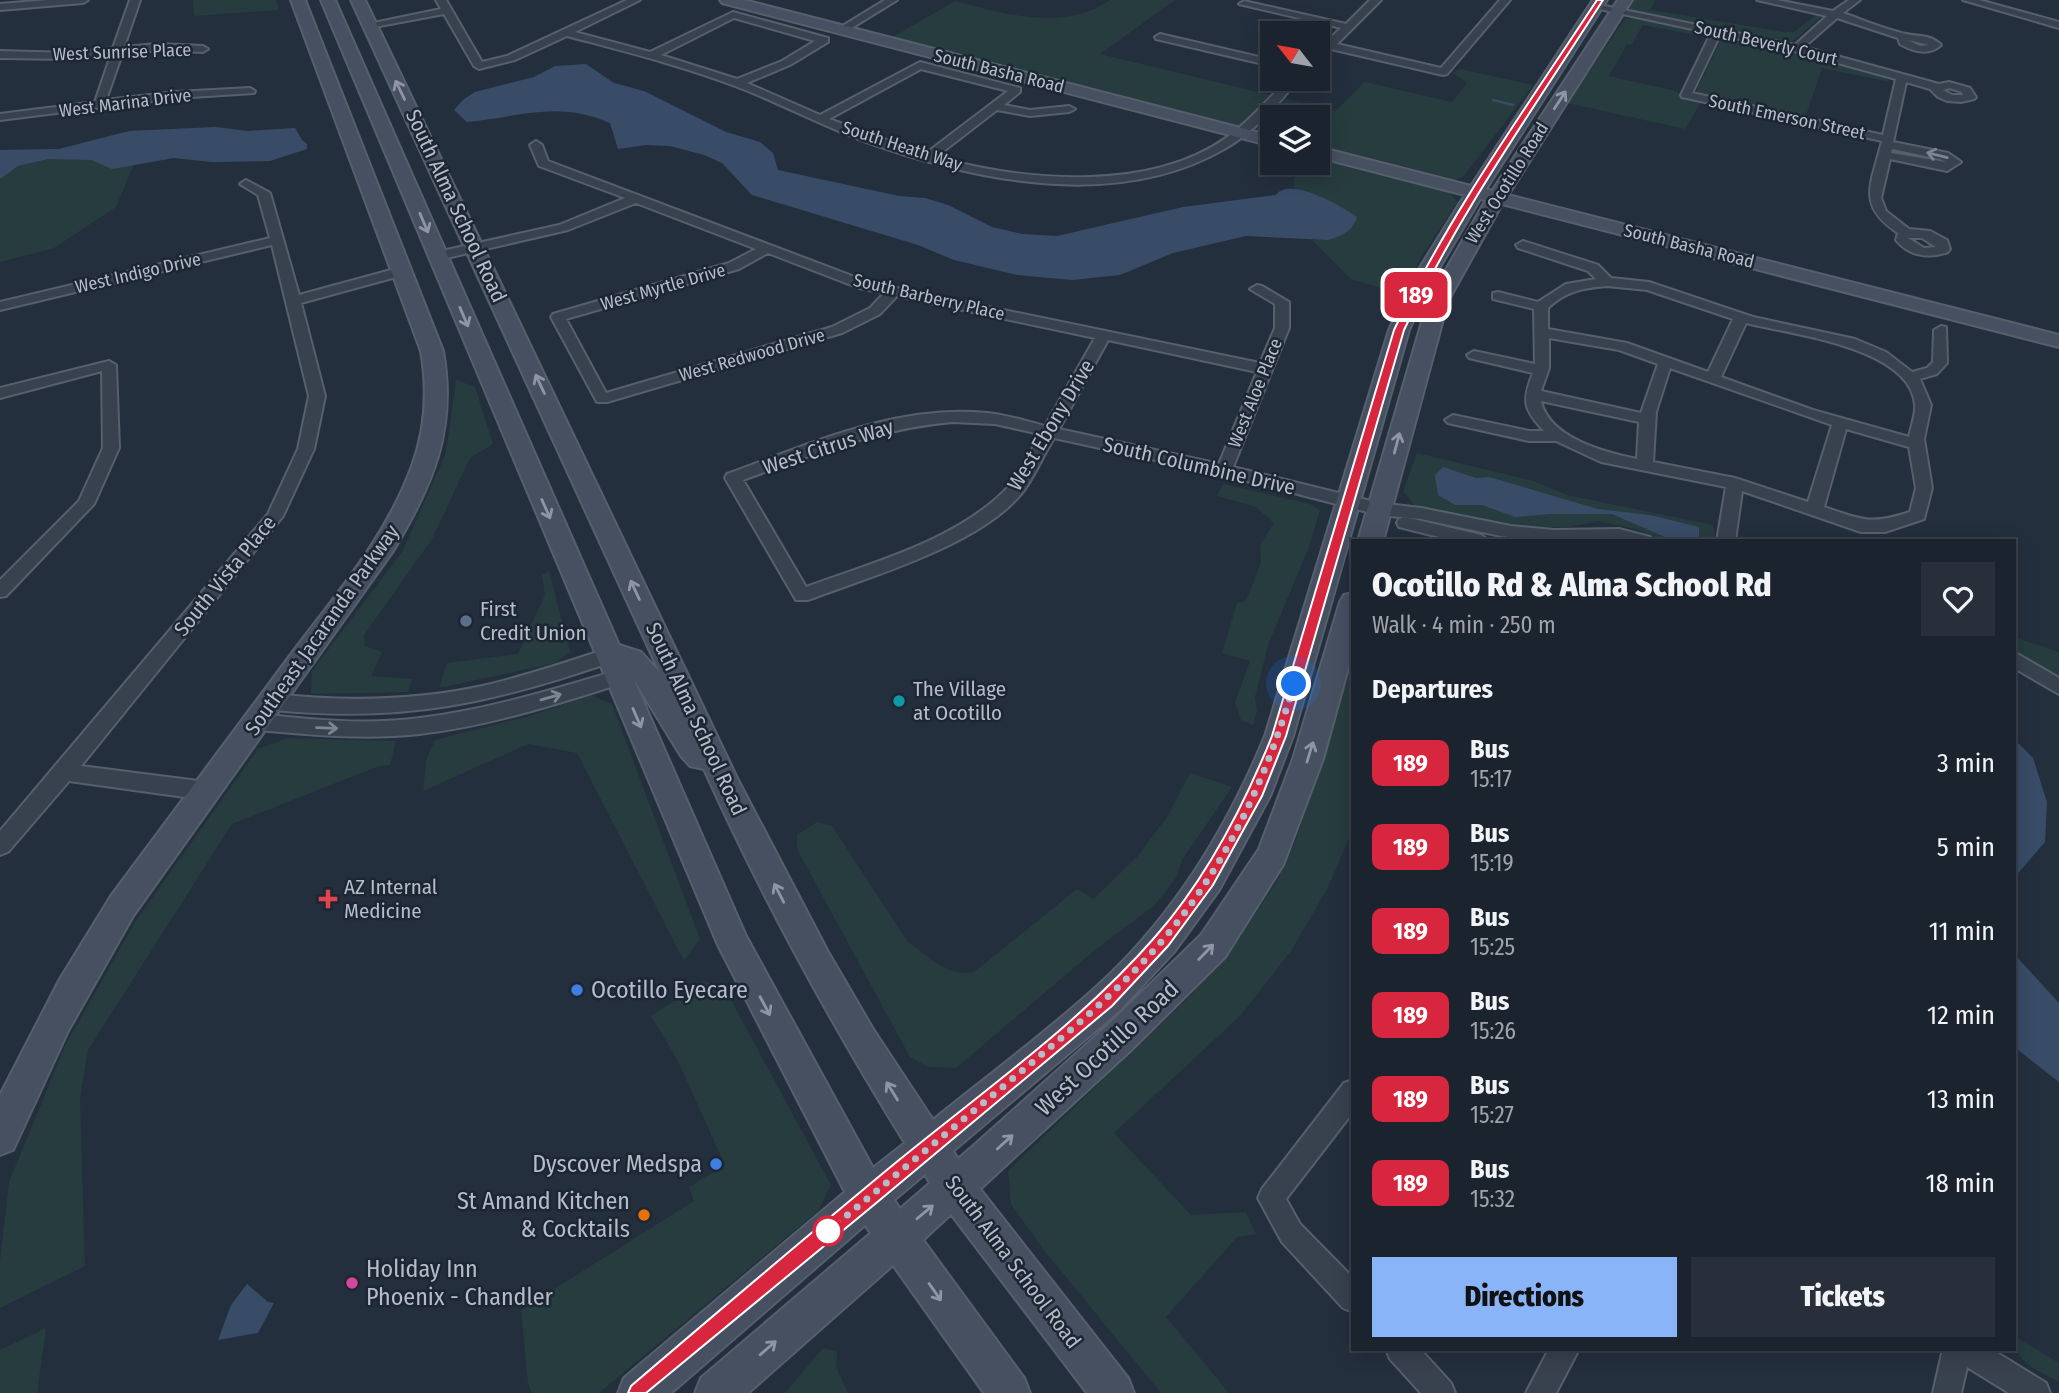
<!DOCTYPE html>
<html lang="en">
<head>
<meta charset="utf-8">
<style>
  :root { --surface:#1b232e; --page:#282f3a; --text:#f1f3f6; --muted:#a0a4aa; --line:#39404a; --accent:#8ab4f8 }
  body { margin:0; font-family:"Fira Sans Condensed",sans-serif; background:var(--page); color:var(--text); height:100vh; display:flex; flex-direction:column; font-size:26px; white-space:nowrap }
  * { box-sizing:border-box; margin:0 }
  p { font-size:23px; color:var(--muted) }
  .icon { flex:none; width:38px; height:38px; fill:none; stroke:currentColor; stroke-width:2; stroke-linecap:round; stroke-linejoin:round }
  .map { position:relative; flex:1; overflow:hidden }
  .sheet { position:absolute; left:1351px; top:539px; width:665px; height:812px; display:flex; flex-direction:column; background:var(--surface); border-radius:0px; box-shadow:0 4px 18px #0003,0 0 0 2px var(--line) }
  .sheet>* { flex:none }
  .badge { padding:0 14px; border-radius:10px; font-size:24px; line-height:46px }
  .needle { width:46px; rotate:301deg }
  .tools { position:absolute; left:1260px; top:21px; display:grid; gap:14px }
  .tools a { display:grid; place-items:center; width:70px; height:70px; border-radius:0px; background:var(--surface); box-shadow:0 4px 18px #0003,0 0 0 2px var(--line); font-size:35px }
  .you { position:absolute; width:35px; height:35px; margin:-18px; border:5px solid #fff; border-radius:50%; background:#1a73e8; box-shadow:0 0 0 10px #1a73e833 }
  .map>.badge { position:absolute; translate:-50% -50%; box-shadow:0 0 0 4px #fff }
  h2 { padding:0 21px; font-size:26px; line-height:63px }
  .round { display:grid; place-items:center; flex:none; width:74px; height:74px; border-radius:0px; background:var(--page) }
  .head { display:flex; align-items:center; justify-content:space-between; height:119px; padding:0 21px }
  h1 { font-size:33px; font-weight:800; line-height:52px }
  .primary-button { display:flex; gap:14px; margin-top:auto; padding:14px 21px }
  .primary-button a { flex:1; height:80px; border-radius:0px; background:var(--accent); color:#111; font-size:28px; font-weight:800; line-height:80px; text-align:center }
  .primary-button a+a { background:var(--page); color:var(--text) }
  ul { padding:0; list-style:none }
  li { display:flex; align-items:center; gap:21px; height:84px; padding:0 21px }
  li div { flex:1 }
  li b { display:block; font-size:26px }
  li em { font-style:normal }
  li .badge { min-width:77px; font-weight:700; text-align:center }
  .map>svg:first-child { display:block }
  .green { fill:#263c3f }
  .water { fill:#394c67 }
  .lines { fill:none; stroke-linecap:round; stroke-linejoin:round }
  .stream { stroke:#394c67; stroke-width:2.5 }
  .street-casing { stroke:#565f6c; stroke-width:4 }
  .secondary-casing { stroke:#565f6c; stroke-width:4 }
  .street { fill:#38414e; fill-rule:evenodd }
  .secondary { fill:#465061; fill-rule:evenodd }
  .oneway { stroke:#8e96a5 }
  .oneway2 { stroke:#7c8592 }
  .line { fill:#d7263d; stroke:#fff; stroke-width:2 }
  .walk { stroke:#b4bcc9; stroke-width:7; stroke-dasharray:0 12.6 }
  .service-dot { fill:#5c6f8a; stroke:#1d2633; stroke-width:2.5 }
  .culture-dot { fill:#0f9aa8; stroke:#1d2633; stroke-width:2.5 }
  .health-dot { fill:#e0444e; stroke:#1d2633; stroke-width:2.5 }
  .shop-dot { fill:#3f7fe0; stroke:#1d2633; stroke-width:2.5 }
  .food-dot { fill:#e8710a; stroke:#1d2633; stroke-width:2.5 }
  .stop-dot { fill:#fff; stroke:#d7263d; stroke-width:3.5 }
  .hotel-dot { fill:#d1479c; stroke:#1d2633; stroke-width:2.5 }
  .labels { text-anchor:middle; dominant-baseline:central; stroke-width:5; stroke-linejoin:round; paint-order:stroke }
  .far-street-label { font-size:18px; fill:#b4bcc9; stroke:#1d2633 }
  .street-label { font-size:21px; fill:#b4bcc9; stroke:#1d2633 }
  .poi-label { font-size:21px; fill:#b4bcc9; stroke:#1d2633; text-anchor:start }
  .near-poi-label { font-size:24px; fill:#b4bcc9; stroke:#1d2633; text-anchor:start }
  .near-street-label { font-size:24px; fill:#b4bcc9; stroke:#1d2633 }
</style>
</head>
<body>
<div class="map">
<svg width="2059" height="1393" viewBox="0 0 2059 1393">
  <rect width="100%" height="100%" fill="#242f3e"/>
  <!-- green -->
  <path class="green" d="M193,0H276L279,10L194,16Z
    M1110,0H1175L1100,54L1336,111L1365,82L1452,102L1467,83L1453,73L1460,69L1533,85L1464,176L1452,181L1318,148V117H1272V136L893,37L955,1C1004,14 1064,32 1110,0Z
    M1634,0H1655L1650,10L1784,32H1794L1817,14L1821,17L1793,41L1783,42L1636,12L1629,8Z
    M1635,18L1706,33V37L1643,25L1631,45L1627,44L1609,76L1676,91L1687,100L1701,102L1685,129L1567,103L1625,19Z
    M1732,37L1884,77L1890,82L1822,68L1806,115L1800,116L1700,94L1696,91L1722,38Z
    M216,127L247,131L295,128L302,140L307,144V149L270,161L212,162L174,158L134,164L116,207L54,248L0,262V150L59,149L129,131Z
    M1318,158L1449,192L1458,202L1424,252L1402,294L1351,279L1312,240H1328L1357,217L1316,195L1294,189V163H1318Z
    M456,380L475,387L493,444L470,458L432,539L364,635L365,646L382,652L371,676L412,679L408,692L311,694L312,671L402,552L446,453Z
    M1417,453L1534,481L1567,495L1713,525L1716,541H1663L1635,529L1598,521L1570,527L1534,528L1415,506L1403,491Z
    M1223,484L1310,504L1320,510L1309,547L1268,645L1255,697L1257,711L1253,725L1241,720L1235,702L1250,661L1222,653L1237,603L1246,601L1261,563L1260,545L1274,523L1256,507L1217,496Z
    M549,571L570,652L555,663L439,688L447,663L518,654L545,595L542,575Z
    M2014,637L2059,652V677L2014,650Z
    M1353,658V829L1328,887L1291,951L1241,1015L1114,1133L1191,1215L1246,1212L1256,1234L1237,1237L1166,1317L1229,1393H1161L1043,1249L1011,1204L1008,1171L1191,995L1236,942L1277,881L1296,840Z
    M591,695L612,704L700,939L684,961L577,753L528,744L423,791L426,760L435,740L533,715Z
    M288,738L396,741L390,765L379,766L232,824L88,1050L80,1099L85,1266L0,1308V1261L9,1182L65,1046L135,922L258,749Z
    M1190,773L1232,787L1182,860L1176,878L1155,905L1095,950L956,1068L928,1067L910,1057L797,849V835L817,822L832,826L908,942C931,957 945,977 974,972L1077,889L1093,899L1137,857L1167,817Z
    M704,981L725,989L831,1185L818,1211L599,1393H532L528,1383L521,1310L694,1201L689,1187L725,1165L677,1059L651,1016Z
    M46,1328L37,1393H0V1350Z
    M2014,1336L2059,1363V1382C2038,1370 2014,1363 2014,1336Z
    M823,1348L837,1352L836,1367L848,1393H785Z"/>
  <!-- water -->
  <path class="water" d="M586,64L614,83L644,91L726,132L760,142L773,153L778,170L899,196L925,198L948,205L992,227L1022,234L1057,236L1183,207L1276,195C1290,176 1341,206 1357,217C1353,231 1342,236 1328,240L1246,236L1173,253L1120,275L1072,280L1017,275L954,260L918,245L752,195L722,163L704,155L670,146L646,145L618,149L610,123C557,100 521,117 467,122L454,110L464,99L475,92L534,77L555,66Z
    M216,127L247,131L295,128L302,140L307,144V149L270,161L212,162L174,158L112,169L91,160L48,159L18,166L0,179V150L59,149L129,131Z
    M1443,467L1476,478L1489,477L1598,509L1650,515L1699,527V540L1674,541L1612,514H1550L1515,517L1482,505H1455L1438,495L1435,475Z
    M2014,739L2033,758L2047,802L2045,842L2014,878Z
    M2014,954L2059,1003V1082L2014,1047Z
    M247,1284L268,1302L274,1303L258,1333L218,1340L231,1305Z"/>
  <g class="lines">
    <!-- stream -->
    <path class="stream" d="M1493,100L1513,105"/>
    <!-- street casing -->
    <g class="street-casing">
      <path id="street" d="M48,0H88L83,3L0,10V4Z
        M130,0H140L124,47L157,44L203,46L208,49L203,52L157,50L122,54L106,100L176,92L250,88L255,91L254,93L176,98L0,120V114L95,102L111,55L71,59L0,58V51L71,53L113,48Z
        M436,0H446L482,62L507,56L627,0H640L575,32L650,52L733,12L828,38V42L790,65L747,83L820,115L920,62L1020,88V92L1004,105L1030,110L1069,106L1075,109L1069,112L1030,116L997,110L936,157C1023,181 1148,193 1226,138C1250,121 1268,99 1288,79H1299C1279,103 1254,132 1226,148C1116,212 974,181 861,140C818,124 778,102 735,86C680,65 623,51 567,36L515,60L479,69L474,66L444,14L369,28L364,25L441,9ZM734,18L815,41L782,61L737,79L661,55ZM921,69L1008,91L925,154L829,119Z
        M885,0H897L845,32L836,30Z
        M1370,0H1381L1337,44L1441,68L1500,0H1510L1447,74L1443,75L1331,49L1318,59V50L1341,28L1239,4L1244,1L1346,24Z
        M1757,0H1777L1833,11L1849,0H1860L1843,13C1863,20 1884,29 1906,34C1920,37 1930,34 1941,45C1929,56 1914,52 1900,44L1898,38L1837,18L1804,47L1939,84L1949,82L1970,88L1976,97L1974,99L1961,102L1947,101L1938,97L1930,89L1906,82L1893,142L1948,153L1961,162L1947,171L1890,159L1881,198L1886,211L1909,229L1930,231L1947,240L1950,249L1948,252C1928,259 1909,256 1896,240L1898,233C1855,205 1872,183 1882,141L1682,97L1681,95L1711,33L1590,7L1595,4L1795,45L1827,16ZM1720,35L1783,48L1896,79L1883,135L1692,93ZM1908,40L1929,45L1920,46ZM1949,88L1962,92L1963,95H1952L1943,90ZM1892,149L1940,159L1946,162L1891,153ZM1908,238H1922L1936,247L1924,248Z
        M1963,0H1979L2059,22V28Z
        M1160,34L1272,60V66L1156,39L1155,37Z
        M536,141L542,145L548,161L868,282L1260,363L1275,328V304L1250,289L1257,285L1262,286L1289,302V328L1233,467L1379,503L1421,508L1511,526L1554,530L1619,529L1650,537L1652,541H1536L1501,536L1421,519L1379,515L1224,475L1054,438C1044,454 1036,473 1025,489C985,544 871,576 808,600H796L725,478L727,474C810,444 897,404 987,413C1007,415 1026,421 1045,426L1095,338L897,296L880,314L842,333L607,402H597L551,317L553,314L729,263L756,249L636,203L568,230L438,260L433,259V253L559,225L625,198L539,166L530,145ZM768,253L859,288L884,293L870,308L832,327L606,393L566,319L739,269ZM1108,340L1257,372L1219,464L1059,429ZM953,422L995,424L1040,434C1031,450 1023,471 1010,485C961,539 874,562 806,587L743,480C812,455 879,428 953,422Z
        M246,180L270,193L299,295L402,267L409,271L407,274L301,303L325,396L314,449L283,516L81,766L206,782L213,785L216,791L213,797L206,800L69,781L8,852L0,855V831L268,514L298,449L309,396L272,245L0,310V302L270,238L258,195L240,184Z
        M1523,241L1598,265L1611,278L1649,282L1753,317L1855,339L1886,352L1912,372L1927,368L1933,362L1934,330L1941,326L1946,327L1947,363L1937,374L1920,379L1931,405L1924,439L1932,488L1924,519L1885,532H1861L1742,491L1735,541H1717L1726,487L1601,462L1556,441H1529L1448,423L1445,420L1453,415L1529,431H1544C1523,409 1522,400 1533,373L1469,358L1467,355L1474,351L1535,364L1534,309L1493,299V293L1498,292L1538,302L1566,284L1596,279L1588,271L1518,248L1516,245ZM1607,286L1647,290L1733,319L1708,372L1627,343L1548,329V308C1566,291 1583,288 1607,286ZM1746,323C1789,334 1911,347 1915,405C1916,414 1911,427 1909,437L1813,410L1721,377ZM1549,338L1619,350L1658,364L1641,413L1541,391L1549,368ZM1670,368L1832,425L1808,502L1735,478L1653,462L1656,412ZM1541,401L1639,422L1637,459C1604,452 1549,438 1541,401ZM1846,429L1909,447L1916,488L1910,512C1871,525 1862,520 1824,507Z
        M109,361L116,365L119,448L94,504L6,596L0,597V580L79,501L103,448L102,371L0,398V388Z
        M1405,517L1481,535L1489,541H1455L1399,527L1397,523L1399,519Z
        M610,648L617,650L619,655L617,660C494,703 405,723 274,710L267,707L264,702L267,697L274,694C346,702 416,701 487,685C529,675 569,661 610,648Z
        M2014,652L2059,678V694L2014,668Z
        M619,670L626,672L628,677L626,682C558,704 489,726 419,734C366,740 312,735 259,730L252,727L249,722L252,717L259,714C312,720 367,725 420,718C488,710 554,689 619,670Z
        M1353,1080V1112L1286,1199L1300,1224L1353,1278V1312L1343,1308L1282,1242L1258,1198L1262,1189L1344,1083Z
        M1386,1349H1420L1451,1383L1455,1393H1421L1390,1359Z
        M1549,1349H1579L1556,1393H1526Z
        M1943,1349H1991L2046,1383L2050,1393H2009L1967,1367L1961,1393H1933Z"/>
    </g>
    <!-- secondary casing -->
    <g class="secondary-casing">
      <path id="secondary" d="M291,0H305L443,351C457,429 433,485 393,551L133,916L68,1031L13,1150L0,1155V1095L60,979L111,896C170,816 230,737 289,657C334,597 386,538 412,466C426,428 428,391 421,351Z
        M321,0H335L619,645L641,652L660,673L351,0H365L739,782L828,952L873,1029L933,1120C986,1077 1043,1035 1094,989C1171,920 1226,831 1265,736L1389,330L1414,277L1465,195L1318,157V147L1471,186L1593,0H1607L1486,189L1492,191L1618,0H1632L1508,195L2059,335V347L1502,204L1448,301L1383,541H1358L1428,301L1486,200L1480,199L1434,277L1409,330L1293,736L1270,796L1219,890L1174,952L1119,1011L953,1151L958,1159L971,1148L1106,1027L1201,935L1259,849L1293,759L1340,602L1344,595L1353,593V650L1323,759L1283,865L1225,957L1130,1051L980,1189L1128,1378L1134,1393H1087L951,1214L923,1240L1024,1378L1030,1393H984L893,1265L748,1393H695L701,1378L871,1233L865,1225L671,1393H618L624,1378L845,1192L718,945ZM633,678L681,756L690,766L704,769C762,898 830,1022 905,1143L873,1168L746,936ZM925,1174L930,1183L900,1209L894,1200Z
        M720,0H744L1272,136V146L722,3Z"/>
    </g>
    <!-- street -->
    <use href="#street" class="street"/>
    <!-- secondary -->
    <use href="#secondary" class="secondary"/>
  </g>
  <!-- one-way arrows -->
  <defs><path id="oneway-shaft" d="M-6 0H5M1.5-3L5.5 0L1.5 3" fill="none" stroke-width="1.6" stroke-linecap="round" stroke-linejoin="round" transform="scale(1.75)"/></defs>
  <g class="oneway">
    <use href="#oneway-shaft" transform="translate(400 90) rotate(-116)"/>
    <use href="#oneway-shaft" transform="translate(1560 100) rotate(-57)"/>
    <use href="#oneway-shaft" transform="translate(424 223) rotate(67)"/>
    <use href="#oneway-shaft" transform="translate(464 317) rotate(67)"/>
    <use href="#oneway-shaft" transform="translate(540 384) rotate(-115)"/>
    <use href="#oneway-shaft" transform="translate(1397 443) rotate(-75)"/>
    <use href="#oneway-shaft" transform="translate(546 509) rotate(66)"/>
    <use href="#oneway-shaft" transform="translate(635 590) rotate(-115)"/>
    <use href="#oneway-shaft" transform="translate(637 718) rotate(67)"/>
    <use href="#oneway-shaft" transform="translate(1310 752) rotate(-73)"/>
    <use href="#oneway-shaft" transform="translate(779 893) rotate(-117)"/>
    <use href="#oneway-shaft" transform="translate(1206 952) rotate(-46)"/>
    <use href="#oneway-shaft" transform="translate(765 1006) rotate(62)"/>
    <use href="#oneway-shaft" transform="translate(892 1091) rotate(-122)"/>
    <use href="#oneway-shaft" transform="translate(1005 1142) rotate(-42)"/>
    <use href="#oneway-shaft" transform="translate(925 1212) rotate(-40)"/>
    <use href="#oneway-shaft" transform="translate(935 1292) rotate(55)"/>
    <use href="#oneway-shaft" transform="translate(768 1348) rotate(-41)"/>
  </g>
  <g class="oneway2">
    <use href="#oneway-shaft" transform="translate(1937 155) rotate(-166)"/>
    <use href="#oneway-shaft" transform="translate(551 697) rotate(-16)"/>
    <use href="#oneway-shaft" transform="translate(327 728) rotate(2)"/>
  </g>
  <!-- line -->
  <path class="line" d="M1597,0H1603C1534,108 1459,213 1404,330L1286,736L1262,796L1213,885L1168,946L1112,1006L875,1204L646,1393H628L631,1386C720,1310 809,1234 899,1160C986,1089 1081,1022 1155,937C1207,878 1243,808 1272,736L1394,330C1450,213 1526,108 1597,0Z"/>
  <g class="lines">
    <!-- walk -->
    <path class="walk" d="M828,1231C891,1179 954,1127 1017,1075C1067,1033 1118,992 1161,942C1226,867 1267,777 1294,684"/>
  </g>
  <!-- markers -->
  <circle class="service-dot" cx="466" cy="621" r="7"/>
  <circle class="culture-dot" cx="899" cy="701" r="7"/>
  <path class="health-dot" d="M324.5 888.5h7v7h7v7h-7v7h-7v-7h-7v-7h7z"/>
  <g class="shop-dot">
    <circle cx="577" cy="990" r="7"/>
    <circle cx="716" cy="1164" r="7"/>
  </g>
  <circle class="food-dot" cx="644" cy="1215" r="7"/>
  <circle class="stop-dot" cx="828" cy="1231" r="14"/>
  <circle class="hotel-dot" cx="352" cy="1283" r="7"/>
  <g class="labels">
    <!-- far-street labels -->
    <g class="far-street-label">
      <text transform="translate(1766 43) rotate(13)">South Beverly Court</text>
      <text transform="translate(122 52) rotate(-2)">West Sunrise Place</text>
      <text transform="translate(999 71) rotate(14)">South Basha Road</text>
      <text transform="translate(125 103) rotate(-7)">West Marina Drive</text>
      <text transform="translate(1787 117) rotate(12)">South Emerson Street</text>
      <text transform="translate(902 146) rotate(18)">South Heath Way</text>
      <text transform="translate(1507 183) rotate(-58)">West Ocotillo Road</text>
      <text transform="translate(1689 246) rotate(14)">South Basha Road</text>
      <text transform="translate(138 273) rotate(-13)">West Indigo Drive</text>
      <text transform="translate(663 287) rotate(-16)">West Myrtle Drive</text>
      <text transform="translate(929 297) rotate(13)">South Barberry Place</text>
      <text transform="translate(752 355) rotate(-16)">West Redwood Drive</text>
      <text transform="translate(1255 393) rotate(-68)">West Aloe Place</text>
    </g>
    <!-- street labels -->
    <g class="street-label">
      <text transform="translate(456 206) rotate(65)">South Alma School Road</text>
      <text transform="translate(1051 425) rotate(-59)">West Ebony Drive</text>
      <text transform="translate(828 447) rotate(-18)">West Citrus Way</text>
      <text transform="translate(1199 466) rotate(13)">South Columbine Drive</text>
      <text transform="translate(225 576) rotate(-51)">South Vista Place</text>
      <text transform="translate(322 630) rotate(-55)">Southeast Jacaranda Parkway</text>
      <text transform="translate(696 719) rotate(65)">South Alma School Road</text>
      <text transform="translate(1013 1262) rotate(53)">South Alma School Road</text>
    </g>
    <!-- poi labels -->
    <g class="poi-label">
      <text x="480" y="609">First<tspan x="480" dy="24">Credit Union</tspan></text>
      <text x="913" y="689">The Village<tspan x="913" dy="24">at Ocotillo</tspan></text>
      <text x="344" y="887">AZ Internal<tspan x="344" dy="24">Medicine</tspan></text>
    </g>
    <!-- near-poi labels -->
    <g class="near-poi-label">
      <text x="591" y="990">Ocotillo Eyecare</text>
      <text x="702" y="1164" text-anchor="end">Dyscover Medspa</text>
      <text x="630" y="1201" text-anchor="end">St Amand Kitchen<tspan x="630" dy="28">&amp; Cocktails</tspan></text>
      <text x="366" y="1269">Holiday Inn<tspan x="366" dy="28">Phoenix - Chandler</tspan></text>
    </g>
    <!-- near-street labels -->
    <g class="near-street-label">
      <text transform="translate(1107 1048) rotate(-43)">West Ocotillo Road</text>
    </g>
  </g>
</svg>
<div class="tools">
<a><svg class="needle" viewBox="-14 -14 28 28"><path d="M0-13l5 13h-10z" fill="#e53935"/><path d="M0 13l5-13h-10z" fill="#a0a4aa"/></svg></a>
<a><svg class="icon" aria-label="layers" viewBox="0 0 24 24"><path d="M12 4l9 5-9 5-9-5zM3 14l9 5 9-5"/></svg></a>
</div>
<div class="you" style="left:1294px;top:684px"></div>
<b class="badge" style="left:1416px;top:295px;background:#d7263d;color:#fff">189</b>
<section class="sheet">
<div class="head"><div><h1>Ocotillo Rd &amp; Alma School Rd</h1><p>Walk · 4 min · 250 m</p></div><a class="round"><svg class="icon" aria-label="heart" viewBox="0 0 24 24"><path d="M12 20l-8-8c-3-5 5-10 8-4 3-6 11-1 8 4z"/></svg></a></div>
<h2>Departures</h2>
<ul>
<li><span class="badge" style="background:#d7263d;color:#fff">189</span><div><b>Bus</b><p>15:17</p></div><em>3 min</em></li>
<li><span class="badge" style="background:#d7263d;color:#fff">189</span><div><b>Bus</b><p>15:19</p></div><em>5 min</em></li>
<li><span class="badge" style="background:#d7263d;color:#fff">189</span><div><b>Bus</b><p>15:25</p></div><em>11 min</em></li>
<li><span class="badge" style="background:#d7263d;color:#fff">189</span><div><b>Bus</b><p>15:26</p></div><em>12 min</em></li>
<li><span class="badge" style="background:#d7263d;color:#fff">189</span><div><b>Bus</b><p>15:27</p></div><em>13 min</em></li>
<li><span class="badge" style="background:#d7263d;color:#fff">189</span><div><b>Bus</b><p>15:32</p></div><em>18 min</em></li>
</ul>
<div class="primary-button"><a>Directions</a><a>Tickets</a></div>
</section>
</div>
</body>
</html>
